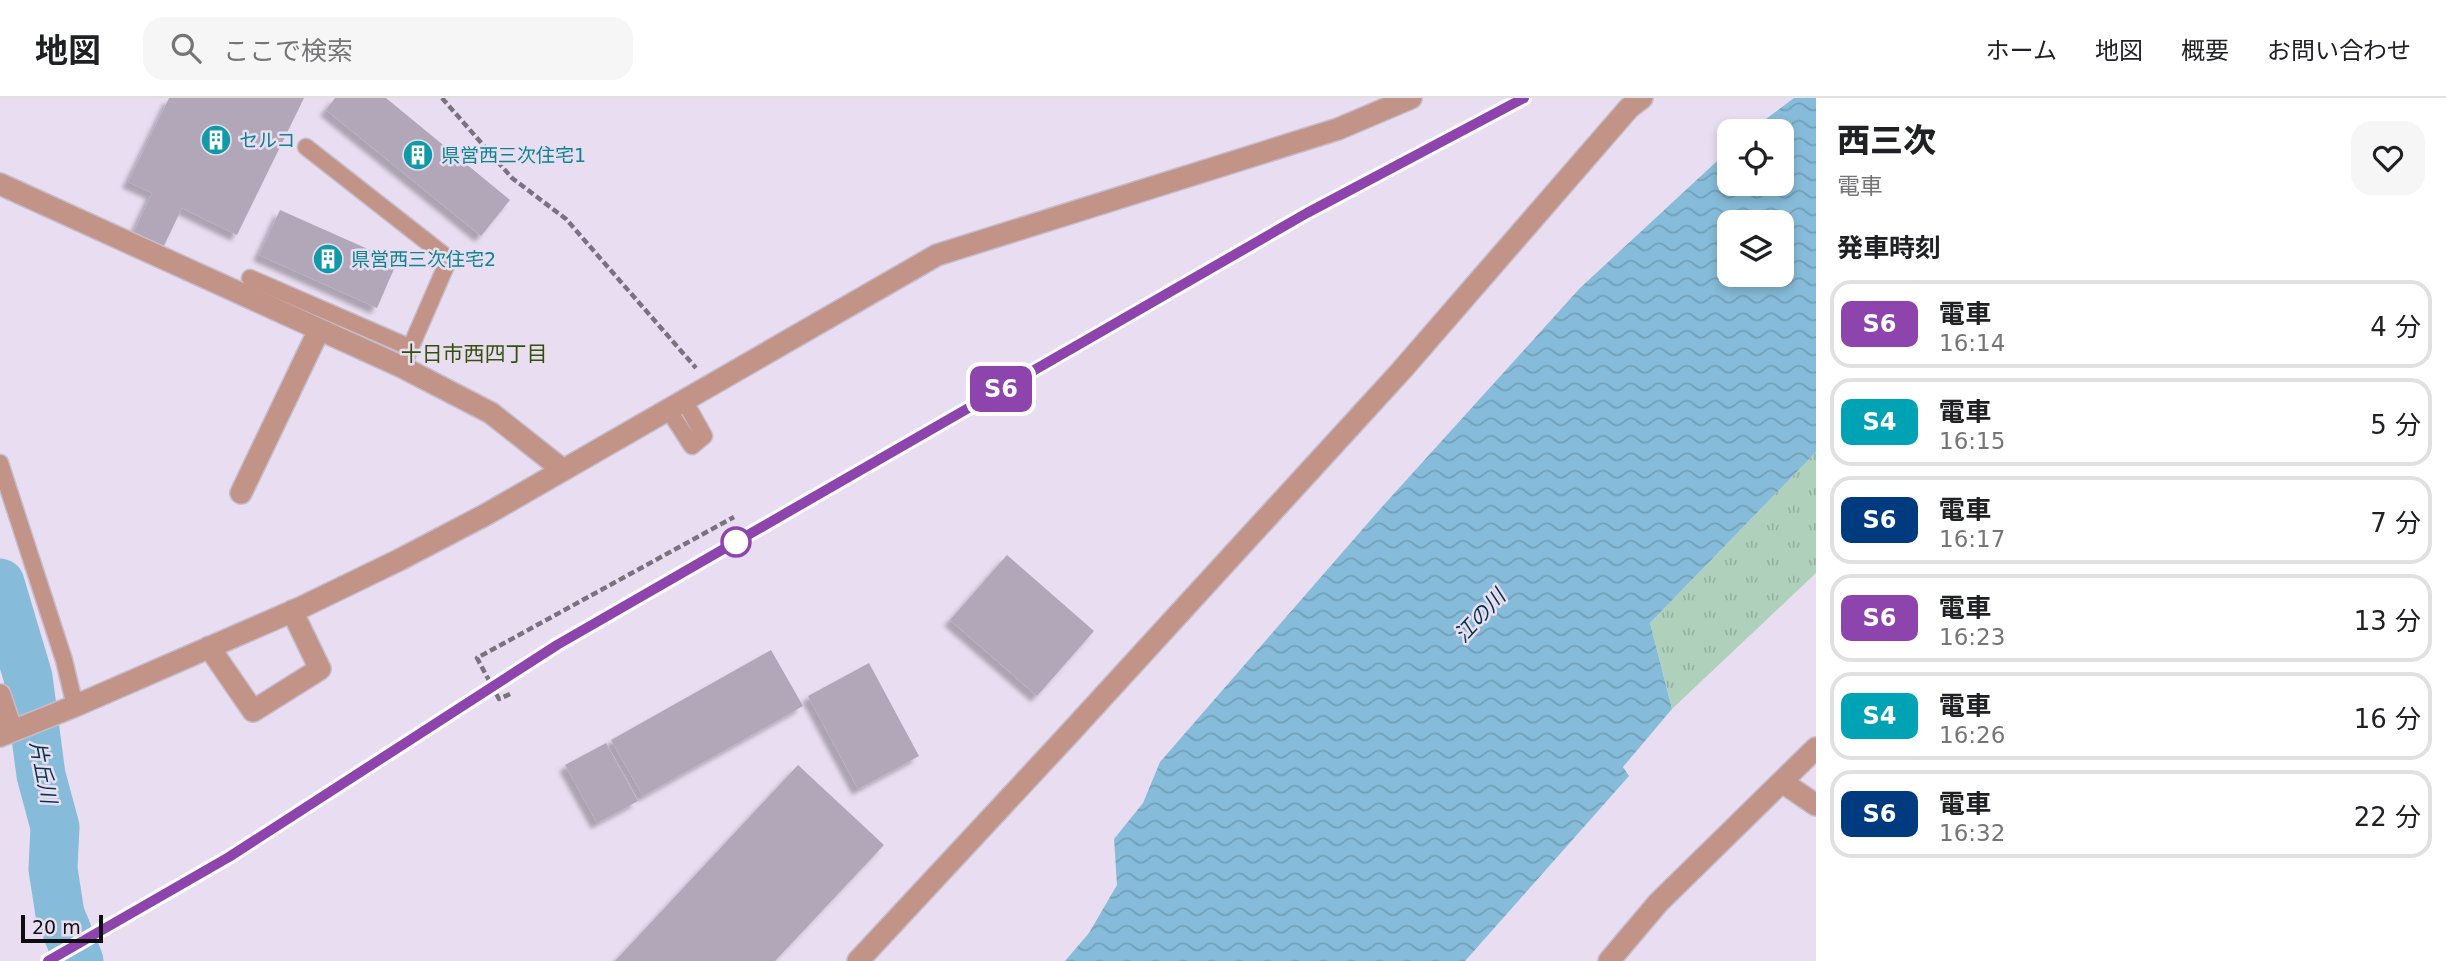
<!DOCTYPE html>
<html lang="ja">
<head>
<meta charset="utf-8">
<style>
  :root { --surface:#fff; --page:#f6f6f6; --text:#202124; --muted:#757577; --line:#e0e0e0 }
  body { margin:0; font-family:"DejaVu Sans","Noto Sans JP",sans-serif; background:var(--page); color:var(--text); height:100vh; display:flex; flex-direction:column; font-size:26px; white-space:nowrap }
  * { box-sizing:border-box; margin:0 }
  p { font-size:23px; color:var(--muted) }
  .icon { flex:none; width:38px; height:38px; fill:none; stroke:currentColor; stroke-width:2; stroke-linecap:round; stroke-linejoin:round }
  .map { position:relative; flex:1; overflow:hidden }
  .drawer { display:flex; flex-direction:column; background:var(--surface); width:630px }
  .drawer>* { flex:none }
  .badge { padding:0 14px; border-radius:10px; font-size:24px; line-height:46px }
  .fabs { position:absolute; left:1717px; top:21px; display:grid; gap:14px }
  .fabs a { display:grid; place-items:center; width:77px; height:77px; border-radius:14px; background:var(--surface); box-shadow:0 4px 10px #0003; font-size:35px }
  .scale { position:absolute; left:21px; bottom:18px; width:82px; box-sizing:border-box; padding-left:7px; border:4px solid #0f0c12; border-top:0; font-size:19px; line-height:24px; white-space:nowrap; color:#0f0c12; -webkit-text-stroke:5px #e9def1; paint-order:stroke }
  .map>.badge { position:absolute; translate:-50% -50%; box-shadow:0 0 0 4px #fff }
  h2 { padding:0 21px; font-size:26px; line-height:63px }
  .round { display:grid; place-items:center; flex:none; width:74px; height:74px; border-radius:21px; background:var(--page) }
  .summary { display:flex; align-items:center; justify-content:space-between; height:119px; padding:0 21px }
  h1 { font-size:33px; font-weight:800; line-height:52px }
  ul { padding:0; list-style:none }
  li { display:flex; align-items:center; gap:21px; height:88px; margin:0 14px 10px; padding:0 7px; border:4px solid var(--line); border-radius:21px }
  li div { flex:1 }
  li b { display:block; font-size:26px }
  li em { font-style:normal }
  li .badge { min-width:77px; font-weight:700; text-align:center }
  header { display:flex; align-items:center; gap:42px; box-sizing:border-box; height:98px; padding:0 35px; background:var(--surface); border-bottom:2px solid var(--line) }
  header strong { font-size:33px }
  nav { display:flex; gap:38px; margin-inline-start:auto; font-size:24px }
  .search { width:490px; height:63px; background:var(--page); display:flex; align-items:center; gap:18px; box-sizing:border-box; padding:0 24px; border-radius:21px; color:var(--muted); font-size:26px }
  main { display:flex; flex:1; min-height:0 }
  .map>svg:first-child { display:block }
  .grass { fill:url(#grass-tufts) }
  .water { fill:url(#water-waves); fill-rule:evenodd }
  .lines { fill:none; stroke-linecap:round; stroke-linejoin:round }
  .river { stroke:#86bcd9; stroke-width:49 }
  .building { fill:#b1a7b9; filter:url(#shadow) }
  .service-casing { stroke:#c6bccd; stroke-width:19 }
  .minor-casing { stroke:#c6bccd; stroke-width:24 }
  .path { stroke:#79727f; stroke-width:4.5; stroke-dasharray:7 3.5; stroke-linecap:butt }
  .service { stroke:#c29488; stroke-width:16 }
  .minor { stroke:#c29488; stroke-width:21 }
  .rail-casing { stroke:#3e3942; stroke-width:8 }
  .rail { stroke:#e9def1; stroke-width:5; stroke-dasharray:16; stroke-linecap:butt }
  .line-casing { stroke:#fff; stroke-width:16 }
  .line { stroke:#8e44ad; stroke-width:10 }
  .stop-dot { fill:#fff; stroke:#8e44ad; stroke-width:3.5 }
  .labels { text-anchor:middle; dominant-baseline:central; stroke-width:5; stroke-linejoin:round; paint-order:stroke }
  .culture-label { font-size:19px; fill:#0d838f; stroke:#e9def1; text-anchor:start }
  .neighbourhood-label { font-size:21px; fill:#32500a; stroke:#e9def1 }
  .water-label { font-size:21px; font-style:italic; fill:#023347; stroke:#e9def1 }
</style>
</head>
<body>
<header>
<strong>地図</strong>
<div class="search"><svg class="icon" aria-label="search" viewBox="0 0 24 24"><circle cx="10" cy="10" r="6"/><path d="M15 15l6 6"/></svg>ここで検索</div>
<nav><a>ホーム</a><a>地図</a><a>概要</a><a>お問い合わせ</a></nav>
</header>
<main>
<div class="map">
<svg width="1816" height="863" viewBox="0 0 1816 863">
  <defs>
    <pattern id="grass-tufts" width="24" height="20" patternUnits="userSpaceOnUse" patternTransform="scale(1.75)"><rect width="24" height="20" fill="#afd1bc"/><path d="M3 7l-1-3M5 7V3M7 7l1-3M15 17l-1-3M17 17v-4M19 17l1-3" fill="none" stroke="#95b2a1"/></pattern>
    <pattern id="water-waves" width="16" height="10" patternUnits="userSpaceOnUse" patternTransform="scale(1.75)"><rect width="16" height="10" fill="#86bcd9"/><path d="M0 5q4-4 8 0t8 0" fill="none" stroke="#72a0b9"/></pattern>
    <filter id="shadow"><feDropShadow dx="-6" dy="6" stdDeviation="2" flood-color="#0004"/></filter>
  </defs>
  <rect width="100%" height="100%" fill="#e9def1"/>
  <!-- grass -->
  <path class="grass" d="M1816,354V475L1672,611L1650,525Z"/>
  <!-- water -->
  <path class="water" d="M1794,0H1816V354L1650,525L1672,611L1623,669L1629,678L1465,863H1065L1089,835L1117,787L1114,741L1143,705L1160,664L1381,410L1580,190L1729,52V86H1782V33H1750ZM1729,124H1782V177H1729Z"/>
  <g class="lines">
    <!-- river -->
    <path class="river" d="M0,485L28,579L41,677L55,729L53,771L60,816L79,863"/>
  </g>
  <!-- building -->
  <path class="building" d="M169,0H304L237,137L182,110L161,154L131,140L152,95L128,84Z
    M335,0H386L510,102L481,138L326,12Z
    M280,112L397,164L377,210L259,157Z
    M1007,457L1094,533L1037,598L950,522Z
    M771,552L803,608L643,698L611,642Z
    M869,565L919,658L858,691L808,598Z
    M606,645L638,703L597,725L565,667Z
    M798,667L884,747L775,863H615Z"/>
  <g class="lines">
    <!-- service casing -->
    <g class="service-casing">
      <path id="service" d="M306,49L449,161L402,269
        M250,180L409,249
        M668,311L692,348L704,338L684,302
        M0,365L64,562L75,608"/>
    </g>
    <!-- minor casing -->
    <g class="minor-casing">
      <path id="minor" d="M0,86L402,269L491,315L563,372
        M241,395L319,232
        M209,549L253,613L320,571L292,513
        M0,597L12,633
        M0,638L75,608L300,510L399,462L485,417L937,157L1338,31L1411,0
        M1782,684L1816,707
        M858,863L1068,637L1401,273L1629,10L1642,0
        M1609,863L1658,805L1816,650"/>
    </g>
    <!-- path -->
    <path class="path" d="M442,0L512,80L566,121L696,270
      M510,596L499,601L477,560L734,419"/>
    <!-- service -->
    <use href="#service" class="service"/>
    <!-- minor -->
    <use href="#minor" class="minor"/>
    <!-- rail casing -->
    <g class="rail-casing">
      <path id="rail" d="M48,863L228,759L557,547L1307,115L1524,0"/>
    </g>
    <!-- rail -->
    <use href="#rail" class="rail"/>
  </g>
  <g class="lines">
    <!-- line casing -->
    <g class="line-casing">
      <path id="line" d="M48,863L229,759L557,547L1307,115L1524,0"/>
    </g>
    <!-- line -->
    <use href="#line" class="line"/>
  </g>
  <!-- icons -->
  <defs>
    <g id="building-disc" transform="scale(1.575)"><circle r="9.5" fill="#0f9aa8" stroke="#e9def1"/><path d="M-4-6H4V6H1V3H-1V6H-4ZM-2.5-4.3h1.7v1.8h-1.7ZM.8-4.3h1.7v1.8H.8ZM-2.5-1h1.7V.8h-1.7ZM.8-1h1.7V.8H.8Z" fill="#fff"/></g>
  </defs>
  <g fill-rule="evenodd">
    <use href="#building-disc" x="216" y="42"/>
    <use href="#building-disc" x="418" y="57"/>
    <use href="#building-disc" x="328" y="161"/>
  </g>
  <!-- markers -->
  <circle class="stop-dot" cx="736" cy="444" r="14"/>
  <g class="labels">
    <!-- culture labels -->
    <g class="culture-label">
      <text x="239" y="42">セルコ</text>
      <text x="441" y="57">県営西三次住宅1</text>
      <text x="351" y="161">県営西三次住宅2</text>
    </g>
    <!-- neighbourhood labels -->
    <g class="neighbourhood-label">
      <text x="474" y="256">十日市西四丁目</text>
    </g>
    <!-- water labels -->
    <g class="water-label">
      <text transform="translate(1480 518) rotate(-47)">江の川</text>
      <text transform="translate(43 674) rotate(79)">片丘川</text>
    </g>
  </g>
</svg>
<div class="fabs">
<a><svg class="icon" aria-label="locate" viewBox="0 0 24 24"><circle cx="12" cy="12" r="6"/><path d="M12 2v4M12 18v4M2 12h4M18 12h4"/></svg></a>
<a><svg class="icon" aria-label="layers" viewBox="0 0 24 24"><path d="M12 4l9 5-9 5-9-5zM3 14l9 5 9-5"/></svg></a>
</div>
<div class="scale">20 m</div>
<b class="badge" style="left:1001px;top:291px;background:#8e44ad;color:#fff">S6</b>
</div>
<section class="drawer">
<div class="summary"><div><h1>西三次</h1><p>電車</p></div><a class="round"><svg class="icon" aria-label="heart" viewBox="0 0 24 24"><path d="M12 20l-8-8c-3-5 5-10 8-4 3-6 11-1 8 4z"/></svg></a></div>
<h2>発車時刻</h2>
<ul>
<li><span class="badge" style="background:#8e44ad;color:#fff">S6</span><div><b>電車</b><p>16:14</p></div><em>4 分</em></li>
<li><span class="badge" style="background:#00a3b4;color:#fff">S4</span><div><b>電車</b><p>16:15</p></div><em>5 分</em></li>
<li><span class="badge" style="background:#003b80;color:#fff">S6</span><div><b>電車</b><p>16:17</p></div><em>7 分</em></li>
<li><span class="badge" style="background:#8e44ad;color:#fff">S6</span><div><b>電車</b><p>16:23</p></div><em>13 分</em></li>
<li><span class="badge" style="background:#00a3b4;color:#fff">S4</span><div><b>電車</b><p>16:26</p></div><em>16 分</em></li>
<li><span class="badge" style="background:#003b80;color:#fff">S6</span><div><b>電車</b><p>16:32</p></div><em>22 分</em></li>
</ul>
</section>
</main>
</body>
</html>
